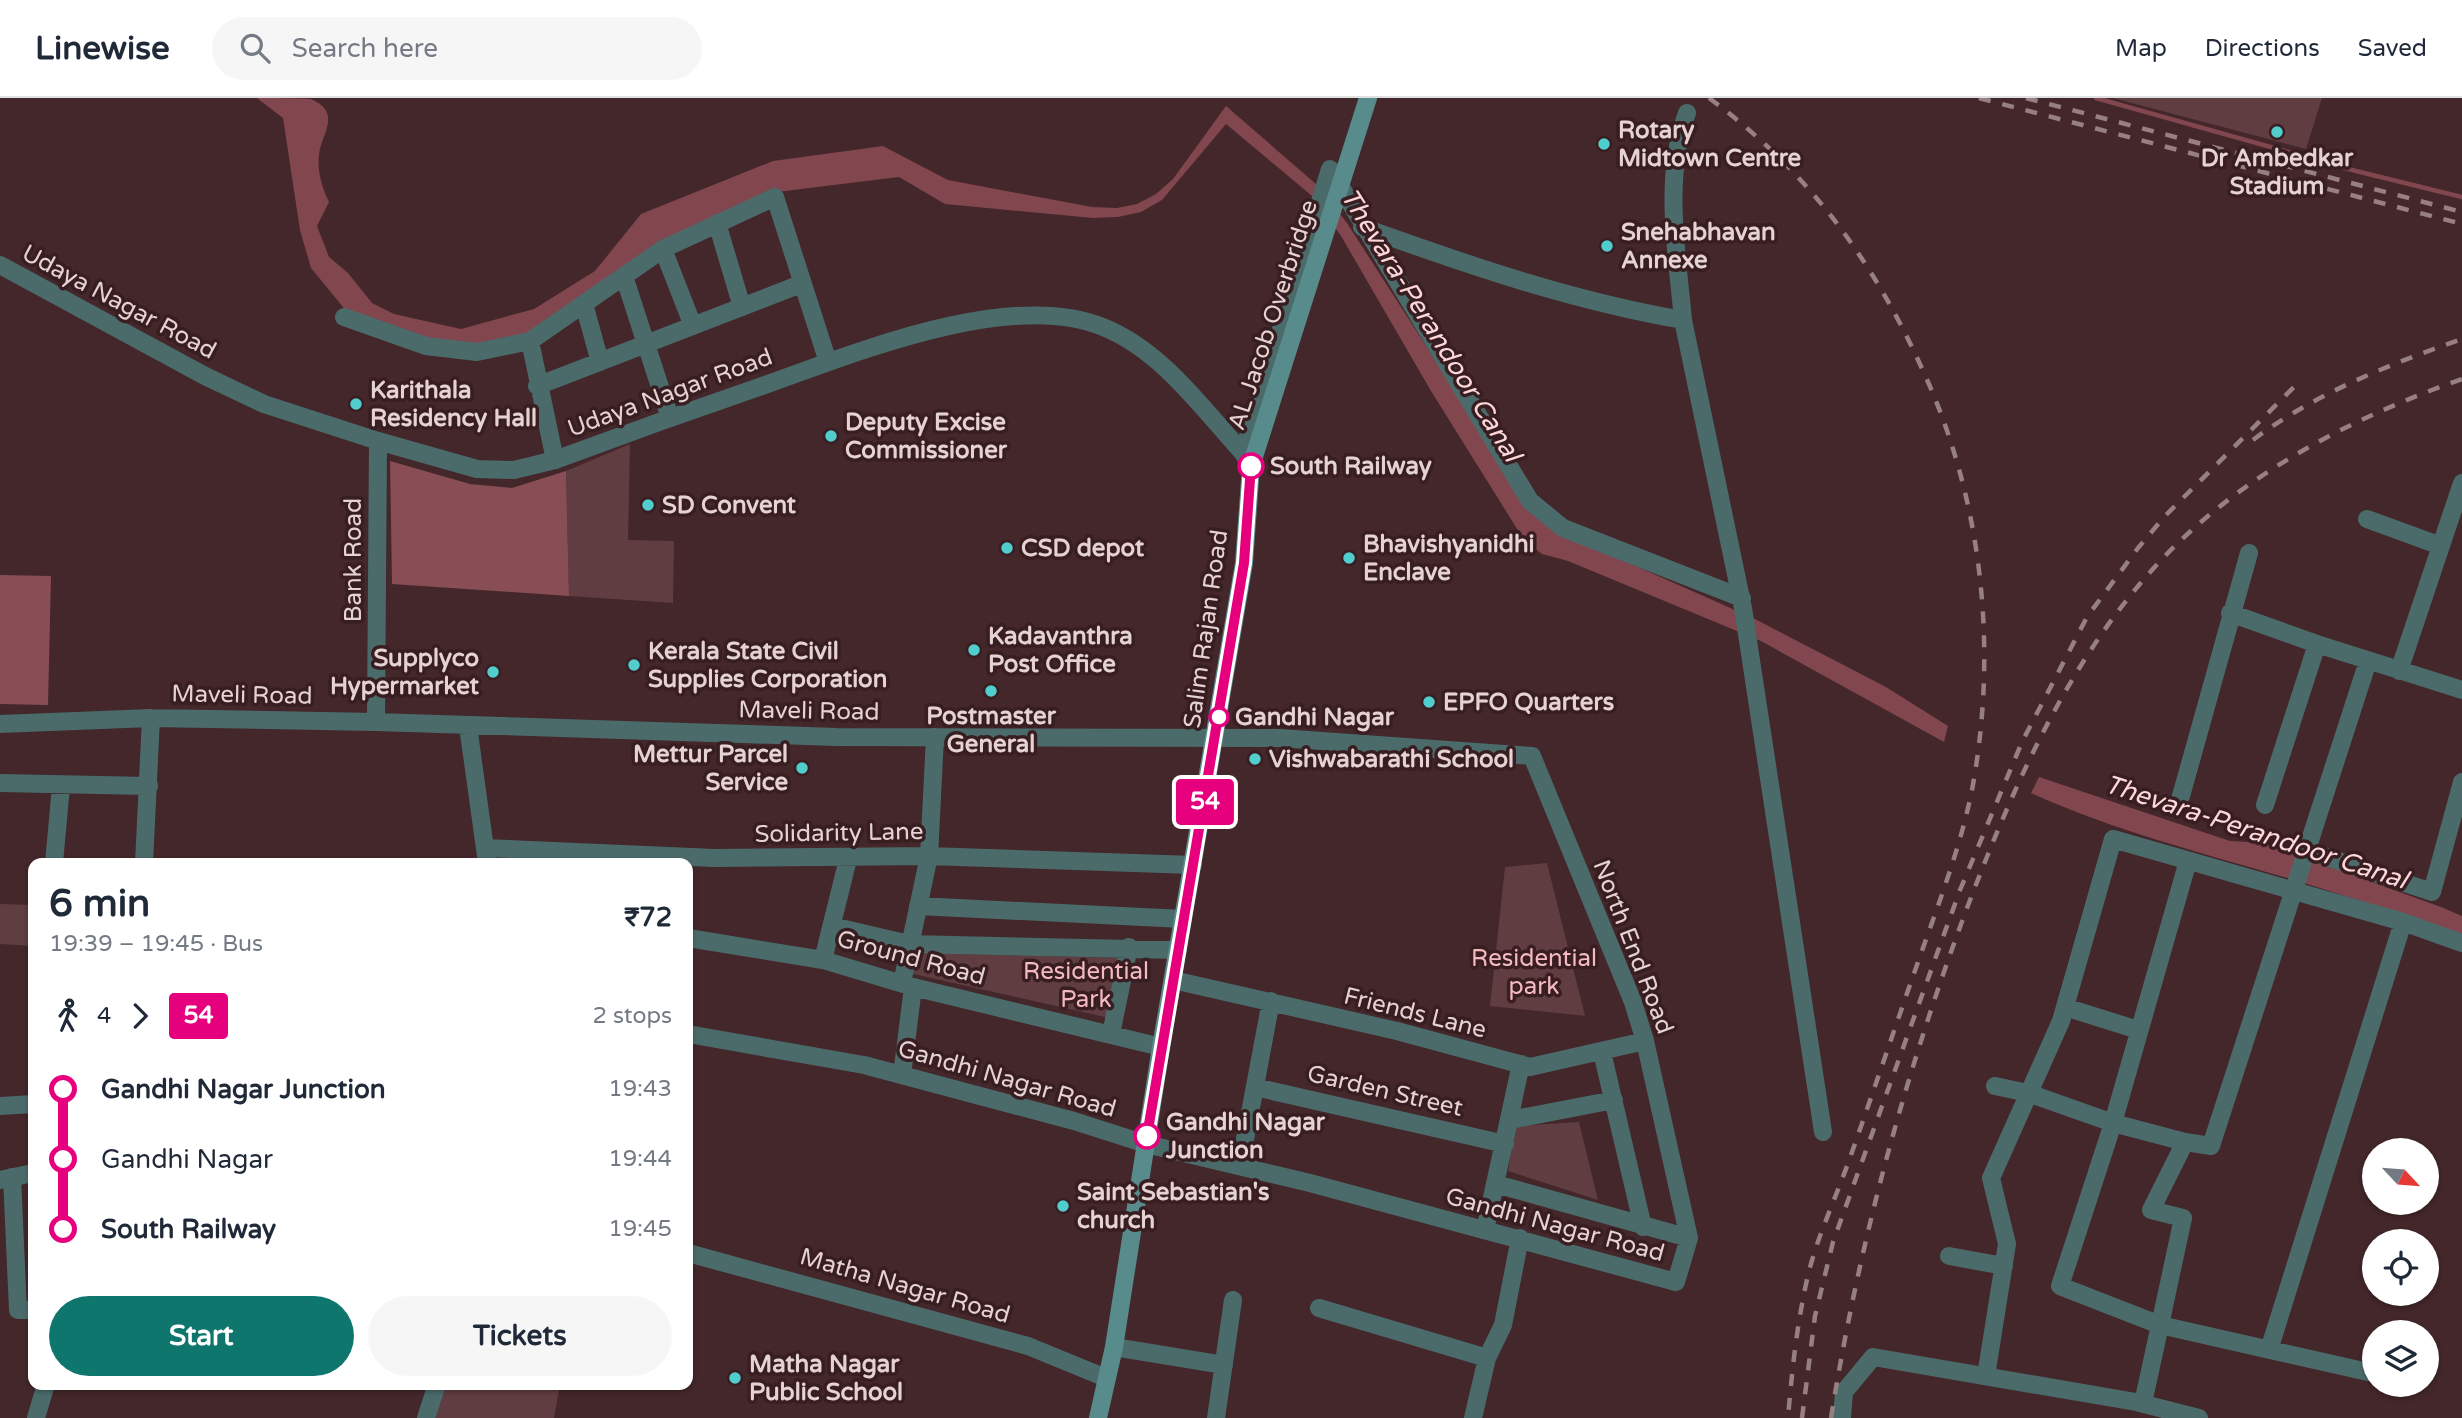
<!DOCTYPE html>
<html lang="en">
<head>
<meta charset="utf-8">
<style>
  :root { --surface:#fff; --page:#f6f6f7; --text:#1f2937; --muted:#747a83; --line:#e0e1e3; --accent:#0f766e }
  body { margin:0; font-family:"Varela Round",sans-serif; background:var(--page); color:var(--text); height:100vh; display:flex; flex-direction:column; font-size:26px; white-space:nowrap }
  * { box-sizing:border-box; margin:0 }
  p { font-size:23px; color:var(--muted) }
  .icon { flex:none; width:38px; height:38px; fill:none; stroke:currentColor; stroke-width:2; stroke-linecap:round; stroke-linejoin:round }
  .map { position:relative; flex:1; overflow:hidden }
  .sheet { position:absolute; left:28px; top:760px; width:665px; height:532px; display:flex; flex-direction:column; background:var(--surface); border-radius:14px; box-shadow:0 2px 5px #0004 }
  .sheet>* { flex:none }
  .badge { padding:0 14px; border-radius:5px; font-size:24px; line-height:46px }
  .needle { width:46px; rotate:116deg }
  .fabs { position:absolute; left:2362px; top:1040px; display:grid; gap:14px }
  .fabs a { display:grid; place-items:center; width:77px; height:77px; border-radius:50%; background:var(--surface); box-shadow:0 2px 5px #0004; font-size:35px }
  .map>.badge { position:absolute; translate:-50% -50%; box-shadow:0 0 0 4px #fff }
  .legs { display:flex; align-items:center; gap:10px; height:77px; padding:0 21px; font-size:23px }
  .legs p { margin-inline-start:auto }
  .head { display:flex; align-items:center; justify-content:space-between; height:119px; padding:0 21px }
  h1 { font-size:38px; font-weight:800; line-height:52px }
  .action { display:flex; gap:14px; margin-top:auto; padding:14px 21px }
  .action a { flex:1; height:80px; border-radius:42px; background:var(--accent); color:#fff; font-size:28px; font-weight:800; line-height:80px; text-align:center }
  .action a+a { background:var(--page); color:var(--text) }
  ul { padding:0 21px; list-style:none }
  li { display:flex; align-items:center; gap:24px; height:70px; font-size:26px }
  li i { display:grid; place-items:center; width:10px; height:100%; margin:0 9px; background:currentColor }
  li i::after { content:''; width:18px; height:18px; margin:-9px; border:5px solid; border-radius:50%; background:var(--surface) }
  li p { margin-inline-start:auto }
  li:first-child i { background:linear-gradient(#0000 50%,currentColor 0) }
  li:last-child i { background:linear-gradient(currentColor 50%,#0000 0) }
  header { display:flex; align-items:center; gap:42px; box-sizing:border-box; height:98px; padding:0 35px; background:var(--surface); border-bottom:2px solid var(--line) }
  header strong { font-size:33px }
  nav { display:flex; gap:38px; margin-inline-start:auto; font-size:24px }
  .search { width:490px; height:63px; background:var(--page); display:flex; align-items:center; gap:18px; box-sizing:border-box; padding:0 24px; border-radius:38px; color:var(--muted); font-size:26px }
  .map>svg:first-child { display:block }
  .green { fill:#603d41 }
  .forest { fill:#894d55 }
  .water { fill:#81464e }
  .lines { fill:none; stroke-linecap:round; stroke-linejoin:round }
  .stream { stroke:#81464e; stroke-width:4.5 }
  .minor { stroke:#4b6b6b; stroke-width:18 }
  .tertiary { stroke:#4b6b6b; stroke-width:18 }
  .secondary { stroke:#588b8c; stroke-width:18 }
  .rail { stroke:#978082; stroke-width:4.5; stroke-dasharray:12 12; stroke-linecap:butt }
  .secondary-bridge { stroke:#588b8c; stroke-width:18 }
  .line-1-casing { stroke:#fff; stroke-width:16 }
  .line-1 { stroke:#e6007e; stroke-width:10 }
  .poi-dot { fill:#52cdce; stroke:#381d21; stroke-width:2.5 }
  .stop-1-dot { fill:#fff; stroke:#e6007e; stroke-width:3.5 }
  .labels { text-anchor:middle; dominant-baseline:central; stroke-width:7; stroke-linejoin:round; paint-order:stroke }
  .poi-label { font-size:24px; font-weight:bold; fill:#e5d2d3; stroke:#381d21; text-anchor:start }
  .street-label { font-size:24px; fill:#e5d2d3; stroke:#381d21 }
  .stop-label { font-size:24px; font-weight:bold; fill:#e5d2d3; stroke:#381d21; text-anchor:start }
  .park-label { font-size:24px; fill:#f4bac0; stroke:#381d21 }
  .water-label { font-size:26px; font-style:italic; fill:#fed7da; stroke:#381d21 }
</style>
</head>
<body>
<header>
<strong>Linewise</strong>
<div class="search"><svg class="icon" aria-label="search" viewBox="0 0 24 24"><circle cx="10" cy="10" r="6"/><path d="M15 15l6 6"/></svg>Search here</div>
<nav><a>Map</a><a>Directions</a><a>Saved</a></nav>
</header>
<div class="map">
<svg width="2462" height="1320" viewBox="0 0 2462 1320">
  <rect width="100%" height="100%" fill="#43272a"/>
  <!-- green -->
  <path class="green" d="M2113,0H2322L2306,51Z
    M630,346L628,442L674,443L673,505L569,498L566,373Z
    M1547,765L1585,918L1490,908L1505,769Z
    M0,806L33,807V848L0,846Z
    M914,855L1120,860L1109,920L909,875Z
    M1579,1024L1598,1102L1508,1073L1514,1028Z
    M442,1286H560L554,1320H435Z"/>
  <!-- forest -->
  <path class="forest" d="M390,363L470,386L512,390L566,373L569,498L392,486Z
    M0,477L51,478L48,607L0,606Z"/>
  <!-- water -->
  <path class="water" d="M257,0C272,0 298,0 311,1C343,15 321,36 319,57C317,73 322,90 329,104L317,128L329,159L348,175L372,205L394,216L461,231L534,211L595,173L641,116L773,63L883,48L948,82L1092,109L1117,110L1137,106L1156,96L1173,81L1226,8L1316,86L1347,125L1446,279L1559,434L1753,520L1886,589L1948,628L1944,644L1761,543L1568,463L1542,456L1524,442L1431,293L1341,138L1312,98L1226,26L1162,102L1141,114L1118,119L1093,120L945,106L899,79L777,94L529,241L477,252L427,246L347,214L311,170L300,132L283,20Z
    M2039,679L2230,743L2265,745L2441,809L2462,818V838C2403,817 2344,797 2284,779C2198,754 2113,732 2031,695Z"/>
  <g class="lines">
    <!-- stream -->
    <path class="stream" d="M2096,0L2356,73L2462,99"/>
    <!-- minor -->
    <path class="minor" d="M717,125L742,209
      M1362,129C1468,167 1572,203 1683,222L1743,510L1823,1034
      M663,151L693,228
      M624,178L670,320
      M584,206L600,264
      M344,219L426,248L477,254L530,243L663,151L775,99L828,264
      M1683,222C1677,155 1663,80 1687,15
      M530,243L555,362
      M537,288L801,186
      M1243,355L1330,71L1530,403L1563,430L1742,500
      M2367,421L2441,448
      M2230,515L2317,546L2462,592
      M2399,573L2462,385
      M376,624L378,343
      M0,626L151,620L376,624L837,639L1280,640L1532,658L1633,904L1645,943L1689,1140L1676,1184L1310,1085L1146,1046
      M468,628L487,765
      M0,685L149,688
      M2181,698L2249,455
      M2265,707L2317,546
      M485,750L714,760L929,758L1193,767
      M2306,752L2432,794L2462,684
      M54,765L61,688
      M144,765L151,620
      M918,808L1183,821
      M832,828L909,846L1178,852
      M688,840L823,862L913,889L1161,949
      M823,862L848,761
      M1173,882L1397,933L1530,969L1645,943
      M902,885L929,758L935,639
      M2065,909L2138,932
      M1111,936L1129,849
      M1602,954L1643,1129
      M902,977L913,889
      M1995,988L2028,995L2113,1025L2185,1044
      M1255,989L1505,1046
      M0,1008L33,1006
      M1510,1022L1614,1002
      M1240,1068L1271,903
      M12,1079L18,1212H33
      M1496,1086L1689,1140
      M1485,1132L1521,966
      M688,1155L1028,1248L1106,1280
      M1949,1158L2004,1168
      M1319,1210L1487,1260
      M1114,1249L1224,1267
      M2269,1252L2403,824
      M2368,1274L2160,1227L2183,1120L2151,1112L2185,1044L2211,1048L2368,563
      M1986,1278L2007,1146L1991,1080L2061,923L2113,741L2403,824L2462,845
      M2143,1305L2160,1227L2060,1188L2113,1025L2188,763
      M36,1320L46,1286
      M426,1320L437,1286
      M1216,1320L1233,1202
      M1473,1320L1487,1260L1503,1227L1520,1140"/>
    <!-- tertiary -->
    <path class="tertiary" d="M0,167L205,278L264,306L378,343L477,371L514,372L555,362C625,336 695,311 765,287C855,255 1010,191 1103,229C1161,252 1202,310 1243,355L1251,368
      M688,936L864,967L1074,1023L1146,1046
      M0,1082L33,1075
      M1842,1320L1844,1294L1873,1259L2136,1304L2199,1320"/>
    <!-- secondary -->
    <path class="secondary" d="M1098,1320L1114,1249L1161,949L1244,465L1251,368"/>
    <!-- rail -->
    <path class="rail" d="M1709,0C1808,73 1874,163 1924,275C1983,404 1998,553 1972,692C1960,751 1938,807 1918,864C1894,932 1871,1001 1847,1068C1834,1104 1817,1140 1808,1177C1797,1225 1792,1272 1788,1320
      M1979,0L2462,126
      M2026,0L2462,114
      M2253,342C2314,296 2390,266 2462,241
      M1802,1320L1815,1218L1833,1144L1960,792L2022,644L2087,519L2138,450L2165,418L2296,287
      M1831,1320C1859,1145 1905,976 1967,810C2015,684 2071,556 2165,458C2246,374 2354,319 2462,281"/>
    <!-- secondary-bridge -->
    <path class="secondary-bridge" d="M1251,368L1368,0"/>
  </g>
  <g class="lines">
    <!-- line-1 casing -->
    <g class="line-1-casing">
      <path id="line-1" d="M1147,1038L1244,465L1251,368"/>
    </g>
    <!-- line-1 -->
    <use href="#line-1" class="line-1"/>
  </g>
  <!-- markers -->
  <g class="poi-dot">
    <circle cx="2277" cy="34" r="7"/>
    <circle cx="1604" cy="46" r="7"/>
    <circle cx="1607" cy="148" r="7"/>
    <circle cx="356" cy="306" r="7"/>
    <circle cx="831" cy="338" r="7"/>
    <circle cx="648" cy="407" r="7"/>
    <circle cx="1007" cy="450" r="7"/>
    <circle cx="1349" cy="460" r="7"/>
    <circle cx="974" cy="552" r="7"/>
    <circle cx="634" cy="567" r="7"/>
    <circle cx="493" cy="574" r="7"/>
    <circle cx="991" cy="593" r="7"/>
    <circle cx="1429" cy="604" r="7"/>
    <circle cx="1255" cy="661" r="7"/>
    <circle cx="802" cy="670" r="7"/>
    <circle cx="1063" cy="1108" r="7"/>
    <circle cx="735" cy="1280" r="7"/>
  </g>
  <g class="stop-1-dot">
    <circle cx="1251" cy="368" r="12"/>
    <circle cx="1219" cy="619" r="9"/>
    <circle cx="1147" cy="1038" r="12"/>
  </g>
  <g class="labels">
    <!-- poi labels -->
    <g class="poi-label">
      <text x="1618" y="32">Rotary<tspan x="1618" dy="28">Midtown Centre</tspan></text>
      <text x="2277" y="60" text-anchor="middle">Dr Ambedkar<tspan x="2277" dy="28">Stadium</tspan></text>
      <text x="1621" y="134">Snehabhavan<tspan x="1621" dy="28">Annexe</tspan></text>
      <text x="370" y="292">Karithala<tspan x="370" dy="28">Residency Hall</tspan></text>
      <text x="845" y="324">Deputy Excise<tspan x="845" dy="28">Commissioner</tspan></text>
      <text x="662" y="407">SD Convent</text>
      <text x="1363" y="446">Bhavishyanidhi<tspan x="1363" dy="28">Enclave</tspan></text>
      <text x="1021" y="450">CSD depot</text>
      <text x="988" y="538">Kadavanthra<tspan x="988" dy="28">Post Office</tspan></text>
      <text x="648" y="553">Kerala State Civil<tspan x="648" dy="28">Supplies Corporation</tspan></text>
      <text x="479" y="560" text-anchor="end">Supplyco<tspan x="479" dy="28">Hypermarket</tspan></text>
      <text x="1443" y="604">EPFO Quarters</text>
      <text x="991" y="618" text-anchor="middle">Postmaster<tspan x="991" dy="28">General</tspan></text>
      <text x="788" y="656" text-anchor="end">Mettur Parcel<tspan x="788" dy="28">Service</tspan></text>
      <text x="1269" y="661">Vishwabarathi School</text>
      <text x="1077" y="1094">Saint Sebastian's<tspan x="1077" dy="28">church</tspan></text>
      <text x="749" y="1266">Matha Nagar<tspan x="749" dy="28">Public School</tspan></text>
    </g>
    <!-- street labels -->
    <g class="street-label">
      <text transform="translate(119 204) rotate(28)">Udaya Nagar Road</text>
      <text transform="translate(1273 217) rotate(-72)">AL Jacob Overbridge</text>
      <text transform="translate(670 295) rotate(-20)">Udaya Nagar Road</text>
      <text transform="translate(353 462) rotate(-90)">Bank Road</text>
      <text transform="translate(1206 531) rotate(-82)">Salim Rajan Road</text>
      <text transform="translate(242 597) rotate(1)">Maveli Road</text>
      <text transform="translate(809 613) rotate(1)">Maveli Road</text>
      <text transform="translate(839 735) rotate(-1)">Solidarity Lane</text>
      <text transform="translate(1633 849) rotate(69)">North End Road</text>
      <text transform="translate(911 860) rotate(15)">Ground Road</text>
      <text transform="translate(1415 915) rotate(14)">Friends Lane</text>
      <text transform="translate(1007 981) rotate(16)">Gandhi Nagar Road</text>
      <text transform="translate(1385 993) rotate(13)">Garden Street</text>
      <text transform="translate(1555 1127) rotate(15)">Gandhi Nagar Road</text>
      <text transform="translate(905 1188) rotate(16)">Matha Nagar Road</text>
    </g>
    <!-- stop labels -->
    <g class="stop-label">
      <text x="1270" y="368">South Railway</text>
      <text x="1235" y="619">Gandhi Nagar</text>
      <text x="1166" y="1024">Gandhi Nagar<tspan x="1166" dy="28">Junction</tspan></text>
    </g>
    <!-- park labels -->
    <g class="park-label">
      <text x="1534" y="860">Residential<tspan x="1534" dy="28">park</tspan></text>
      <text x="1086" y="873">Residential<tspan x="1086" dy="28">Park</tspan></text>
    </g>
    <!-- water labels -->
    <g class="water-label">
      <text transform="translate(1431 227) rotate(58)">Thevara-Perandoor Canal</text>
      <text transform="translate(2256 734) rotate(18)">Thevara-Perandoor Canal</text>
    </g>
  </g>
</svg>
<div class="fabs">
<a><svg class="needle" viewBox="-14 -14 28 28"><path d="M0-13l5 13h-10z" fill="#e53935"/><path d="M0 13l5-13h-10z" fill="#747a83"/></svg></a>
<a><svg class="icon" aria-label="locate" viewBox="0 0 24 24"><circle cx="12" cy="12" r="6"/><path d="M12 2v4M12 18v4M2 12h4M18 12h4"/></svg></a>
<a><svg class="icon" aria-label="layers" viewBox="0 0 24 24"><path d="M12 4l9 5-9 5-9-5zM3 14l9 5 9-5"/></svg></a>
</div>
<b class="badge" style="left:1205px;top:704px;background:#e6007e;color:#fff">54</b>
<section class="sheet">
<div class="head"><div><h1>6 min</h1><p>19:39 – 19:45 · Bus</p></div><b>₹72</b></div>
<div class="legs"><svg class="icon" aria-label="walk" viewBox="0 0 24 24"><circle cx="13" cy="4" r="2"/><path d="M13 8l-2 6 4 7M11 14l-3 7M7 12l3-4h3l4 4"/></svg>4<svg class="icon" aria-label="forward" viewBox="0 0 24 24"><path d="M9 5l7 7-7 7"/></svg><b class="badge" style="background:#e6007e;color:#fff">54</b><p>2 stops</p></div>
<ul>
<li><i style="color:#e6007e"></i><b>Gandhi Nagar Junction</b><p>19:43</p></li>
<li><i style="color:#e6007e"></i><span>Gandhi Nagar</span><p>19:44</p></li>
<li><i style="color:#e6007e"></i><b>South Railway</b><p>19:45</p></li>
</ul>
<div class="action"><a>Start</a><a>Tickets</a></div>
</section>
</div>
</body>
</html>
